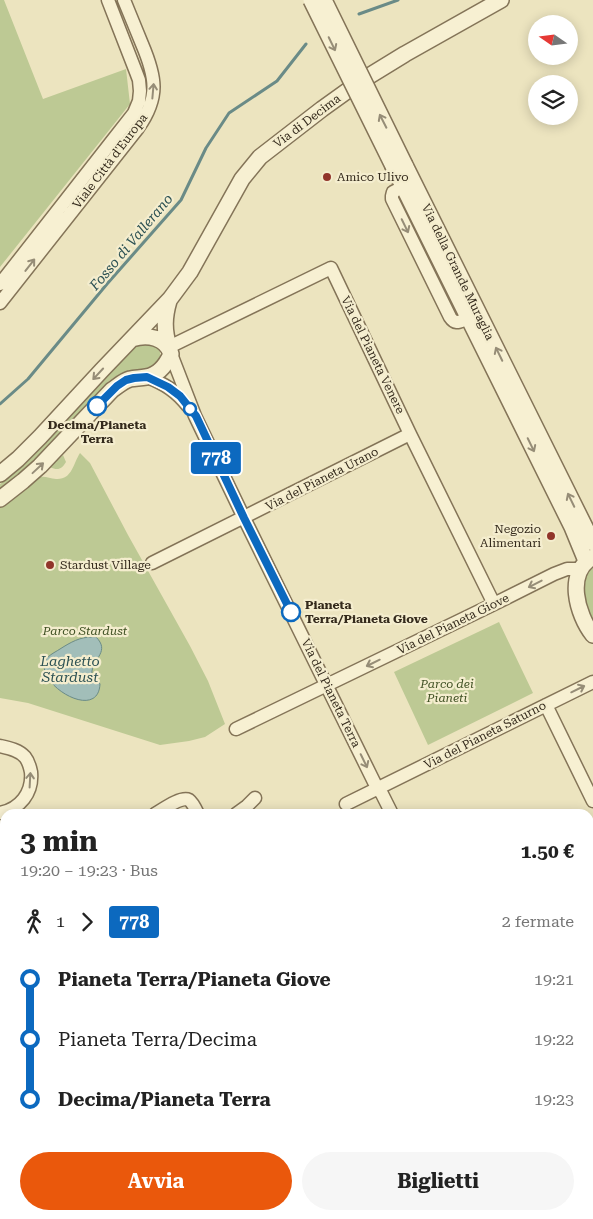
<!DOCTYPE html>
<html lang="it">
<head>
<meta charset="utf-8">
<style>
  :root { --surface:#fff; --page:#f6f6f6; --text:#222; --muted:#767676; --accent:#ea580c }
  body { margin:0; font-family:"Roboto Serif",serif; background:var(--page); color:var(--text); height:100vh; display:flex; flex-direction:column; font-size:19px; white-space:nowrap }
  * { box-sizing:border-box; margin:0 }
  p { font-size:16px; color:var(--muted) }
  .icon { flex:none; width:28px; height:28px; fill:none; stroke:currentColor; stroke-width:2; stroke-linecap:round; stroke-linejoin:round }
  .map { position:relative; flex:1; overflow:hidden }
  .sheet { position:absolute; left:0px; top:809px; width:594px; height:411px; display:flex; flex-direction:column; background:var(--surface); border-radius:15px 15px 0 0; box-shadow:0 2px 12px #0003 }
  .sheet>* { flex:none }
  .badge { padding:0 10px; border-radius:4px; font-size:18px; line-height:32px }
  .needle { width:32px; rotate:284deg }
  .fabs { position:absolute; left:528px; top:15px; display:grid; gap:10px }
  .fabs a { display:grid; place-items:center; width:50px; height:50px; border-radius:50%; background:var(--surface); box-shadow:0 2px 12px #0003; font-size:25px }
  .map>.badge { position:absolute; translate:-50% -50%; box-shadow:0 0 0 2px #fff }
  .legs { display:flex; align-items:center; gap:8px; height:55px; padding:0 20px; font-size:16px }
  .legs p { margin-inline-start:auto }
  .headline { display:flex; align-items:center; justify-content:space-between; height:85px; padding:0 20px }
  h1 { font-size:28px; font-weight:700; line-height:38px }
  .primary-button { display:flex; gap:10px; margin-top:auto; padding:10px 20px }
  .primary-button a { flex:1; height:58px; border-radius:30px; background:var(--accent); color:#fff; font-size:20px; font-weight:700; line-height:58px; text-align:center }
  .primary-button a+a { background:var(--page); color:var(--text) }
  ul { padding:0 20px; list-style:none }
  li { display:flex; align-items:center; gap:18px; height:60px; font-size:19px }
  li i { display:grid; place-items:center; width:8px; height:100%; margin:0 6px; background:currentColor }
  li i::after { content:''; width:12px; height:12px; margin:-6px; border:4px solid; border-radius:50%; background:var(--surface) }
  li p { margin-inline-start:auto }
  li:first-child i { background:linear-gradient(#0000 50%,currentColor 0) }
  li:last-child i { background:linear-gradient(currentColor 50%,#0000 0) }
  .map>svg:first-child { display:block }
  .green { fill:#bdc994 }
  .water { fill:#a2beb9; stroke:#6a8b87 }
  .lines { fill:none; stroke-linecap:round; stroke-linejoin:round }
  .stream { stroke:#6a8b87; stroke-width:3 }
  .minor-casing { stroke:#847458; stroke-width:15 }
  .tertiary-casing { stroke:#847458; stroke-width:18 }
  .minor { stroke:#f7f0d2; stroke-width:12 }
  .tertiary { stroke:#f7f0d2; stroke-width:15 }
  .tertiary-bridge-casing { stroke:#847458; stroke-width:18; stroke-linecap:butt }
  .tertiary-bridge { stroke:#f7f0d2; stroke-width:15 }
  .oneway { stroke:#968d77 }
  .line-1-casing { stroke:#fff; stroke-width:11 }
  .line-1 { stroke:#0c69bf; stroke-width:8 }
  .poi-dot { fill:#91352a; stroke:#f4edce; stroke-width:2 }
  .stop-1-dot { fill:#fff; stroke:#0c69bf; stroke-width:2.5 }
  .labels { text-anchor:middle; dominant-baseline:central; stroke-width:4.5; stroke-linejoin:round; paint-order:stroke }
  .street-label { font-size:12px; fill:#342a1c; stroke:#f4edce }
  .poi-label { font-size:12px; fill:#342a1c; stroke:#f4edce; text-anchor:start }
  .stop-label { font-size:12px; font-weight:bold; fill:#342a1c; stroke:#f4edce }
  .park-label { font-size:12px; font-style:italic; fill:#3f5023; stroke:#f4edce }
  .water-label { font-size:14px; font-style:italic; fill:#2c5153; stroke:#f4edce }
</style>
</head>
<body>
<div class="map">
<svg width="593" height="1219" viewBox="0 0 593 1219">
  <rect width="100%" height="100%" fill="#ece4bf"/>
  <!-- green -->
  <path class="green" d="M0,0H4L43,99L126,69L130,104L0,267Z
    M145,341C148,342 153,344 156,346C164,352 160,366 151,368C147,369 143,369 139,370C126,371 119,374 109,381L54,441L29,466L0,489V484L26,463L134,348L139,342Z
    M80,453L90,463L128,535L190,646L208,681L225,724L205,737L189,741L160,745L28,703L0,698V508L40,477C46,476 50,479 56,479C72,480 73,464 80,453Z
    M63,455L66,462C62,469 58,471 50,467Z
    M593,567V626C587,613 579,591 585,577C587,573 590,570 593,567Z
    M499,622L533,693L428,745L394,672Z
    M0,983L5,995V1032L0,1016Z"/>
  <!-- water -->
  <path class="water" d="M92,637H96C110,651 94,658 92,671C91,676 98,680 100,684C98,725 27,679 48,657C51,654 57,651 60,649C71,642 80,637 92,637Z"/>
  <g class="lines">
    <!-- stream -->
    <path class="stream" d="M359,14L398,0
      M0,404L28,379L107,284L181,200L206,148L229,113L277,81L306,44"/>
    <!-- minor casing -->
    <g class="minor-casing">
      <path id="minor" d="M403,187L393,192L392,196V199L450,317C456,326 460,321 468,318
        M0,284L116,136L134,113L139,101L140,91L139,80L136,72L108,0
        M0,303L138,128C160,97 156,77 142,44C136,29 130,15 124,0
        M169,347L331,268L410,434L494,604
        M171,354L195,416L244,518L377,788L382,794L392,814
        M147,377C165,384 176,391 188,406
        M152,563L410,434
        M546,705L593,801
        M236,729L494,604L554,574L567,569H581
        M0,746C9,748 19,750 25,757C29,762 30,767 31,772C33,793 20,809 0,813
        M346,804L593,682
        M155,814C162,810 181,796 189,800C193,803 196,810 198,814
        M236,814L247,806L255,798
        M0,883L5,880
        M0,922L5,929
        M0,1069L2,1074
        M122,1215L124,1219
        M308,1219L311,1215"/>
    </g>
    <!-- tertiary casing -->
    <g class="tertiary-casing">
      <path id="tertiary" d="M405,165L593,543
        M393,166L572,527L586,561
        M169,301C164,318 164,330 169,347
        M0,474L18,459L40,437L102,370L170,299L190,272L242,179L260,157L322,109L361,81L405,54L501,0
        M0,499L23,481L40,466L112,390C118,386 123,381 130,379C135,378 140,378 146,377C159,375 166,365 171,354C166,337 147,334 132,339
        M593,557C565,572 577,615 593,635"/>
    </g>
    <!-- minor -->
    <use href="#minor" class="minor"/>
    <!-- tertiary -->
    <use href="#tertiary" class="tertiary"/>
    <!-- tertiary-bridge casing -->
    <g class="tertiary-bridge-casing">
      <path id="tertiary-bridge" d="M311,0L393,166
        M324,0L405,165"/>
    </g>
    <!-- tertiary-bridge -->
    <use href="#tertiary-bridge" class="tertiary-bridge"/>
  </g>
  <!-- one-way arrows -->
  <defs><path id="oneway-shaft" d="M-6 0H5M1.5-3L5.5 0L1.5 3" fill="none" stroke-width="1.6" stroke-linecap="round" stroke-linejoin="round" transform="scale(1.25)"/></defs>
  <g class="oneway">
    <use href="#oneway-shaft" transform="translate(332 44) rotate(64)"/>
    <use href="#oneway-shaft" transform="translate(153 91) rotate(-85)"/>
    <use href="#oneway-shaft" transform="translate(383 121) rotate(-117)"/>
    <use href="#oneway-shaft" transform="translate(405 226) rotate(64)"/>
    <use href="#oneway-shaft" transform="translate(30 265) rotate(-52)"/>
    <use href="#oneway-shaft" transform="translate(499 354) rotate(-116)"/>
    <use href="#oneway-shaft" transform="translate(98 374) rotate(133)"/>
    <use href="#oneway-shaft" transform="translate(531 445) rotate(64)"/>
    <use href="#oneway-shaft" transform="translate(38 468) rotate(-43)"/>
    <use href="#oneway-shaft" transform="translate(571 500) rotate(-116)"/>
    <use href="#oneway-shaft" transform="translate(535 584) rotate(153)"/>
    <use href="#oneway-shaft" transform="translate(373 663) rotate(154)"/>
    <use href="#oneway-shaft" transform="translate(578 689) rotate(-26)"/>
    <use href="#oneway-shaft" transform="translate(364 761) rotate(64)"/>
    <use href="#oneway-shaft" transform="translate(30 780) rotate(-87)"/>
  </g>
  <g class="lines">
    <!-- line-1 casing -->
    <g class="line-1-casing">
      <path id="line-1" d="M97,406L117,386L126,380L134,378L147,377L168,387L180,396L196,416L244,518L291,612"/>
    </g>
    <!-- line-1 -->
    <use href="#line-1" class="line-1"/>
  </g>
  <!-- markers -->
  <g class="poi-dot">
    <circle cx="327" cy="177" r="5"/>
    <circle cx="551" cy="536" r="5"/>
    <circle cx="50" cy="565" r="5"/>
  </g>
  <g class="stop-1-dot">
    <circle cx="97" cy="406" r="9"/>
    <circle cx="190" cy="409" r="6"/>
    <circle cx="291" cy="612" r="9"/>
  </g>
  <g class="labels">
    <!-- street labels -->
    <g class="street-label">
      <text transform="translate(307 121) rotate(-37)">Via di Decima</text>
      <text transform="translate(110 161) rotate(-53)">Viale Città d'Europa</text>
      <text transform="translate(458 272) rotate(64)">Via della Grande Muraglia</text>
      <text transform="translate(373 355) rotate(64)">Via del Pianeta Venere</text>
      <text transform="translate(322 479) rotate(-27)">Via del Pianeta Urano</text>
      <text transform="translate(453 624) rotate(-26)">Via del Pianeta Giove</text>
      <text transform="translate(331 693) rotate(64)">Via del Pianeta Terra</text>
      <text transform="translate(485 735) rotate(-27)">Via del Pianeta Saturno</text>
    </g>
    <!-- poi labels -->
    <g class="poi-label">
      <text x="337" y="177">Amico Ulivo</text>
      <text x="541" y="529" text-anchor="end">Negozio<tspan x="541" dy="14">Alimentari</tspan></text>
      <text x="60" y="565">Stardust Village</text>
    </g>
    <!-- stop labels -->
    <g class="stop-label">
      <text x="97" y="425">Decima/Pianeta<tspan x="97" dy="14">Terra</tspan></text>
      <text x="305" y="605" text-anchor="start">Pianeta<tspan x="305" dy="14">Terra/Pianeta Giove</tspan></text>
    </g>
    <!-- park labels -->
    <g class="park-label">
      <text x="85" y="631">Parco Stardust</text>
      <text x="447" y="684">Parco dei<tspan x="447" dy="14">Pianeti</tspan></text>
    </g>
    <!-- water labels -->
    <g class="water-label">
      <text transform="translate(131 242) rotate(-50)">Fosso di Vallerano</text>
      <text x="70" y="661">Laghetto<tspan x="70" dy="16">Stardust</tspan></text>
    </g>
  </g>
</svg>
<div class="fabs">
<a><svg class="needle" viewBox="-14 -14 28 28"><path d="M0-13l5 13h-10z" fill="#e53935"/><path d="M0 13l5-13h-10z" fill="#767676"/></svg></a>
<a><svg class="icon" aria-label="layers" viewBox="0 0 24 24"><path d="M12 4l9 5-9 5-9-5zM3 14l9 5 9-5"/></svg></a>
</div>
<b class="badge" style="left:216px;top:458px;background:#0c69bf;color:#fff">778</b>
<section class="sheet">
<div class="headline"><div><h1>3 min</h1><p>19:20 – 19:23 · Bus</p></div><b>1.50 €</b></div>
<div class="legs"><svg class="icon" aria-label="walk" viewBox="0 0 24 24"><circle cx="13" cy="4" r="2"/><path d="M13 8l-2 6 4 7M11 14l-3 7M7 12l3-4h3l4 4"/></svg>1<svg class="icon" aria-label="forward" viewBox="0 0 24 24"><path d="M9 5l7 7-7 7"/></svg><b class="badge" style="background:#0c69bf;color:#fff">778</b><p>2 fermate</p></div>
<ul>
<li><i style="color:#0c69bf"></i><b>Pianeta Terra/Pianeta Giove</b><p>19:21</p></li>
<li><i style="color:#0c69bf"></i><span>Pianeta Terra/Decima</span><p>19:22</p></li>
<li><i style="color:#0c69bf"></i><b>Decima/Pianeta Terra</b><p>19:23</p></li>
</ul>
<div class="primary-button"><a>Avvia</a><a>Biglietti</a></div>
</section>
</div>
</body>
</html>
